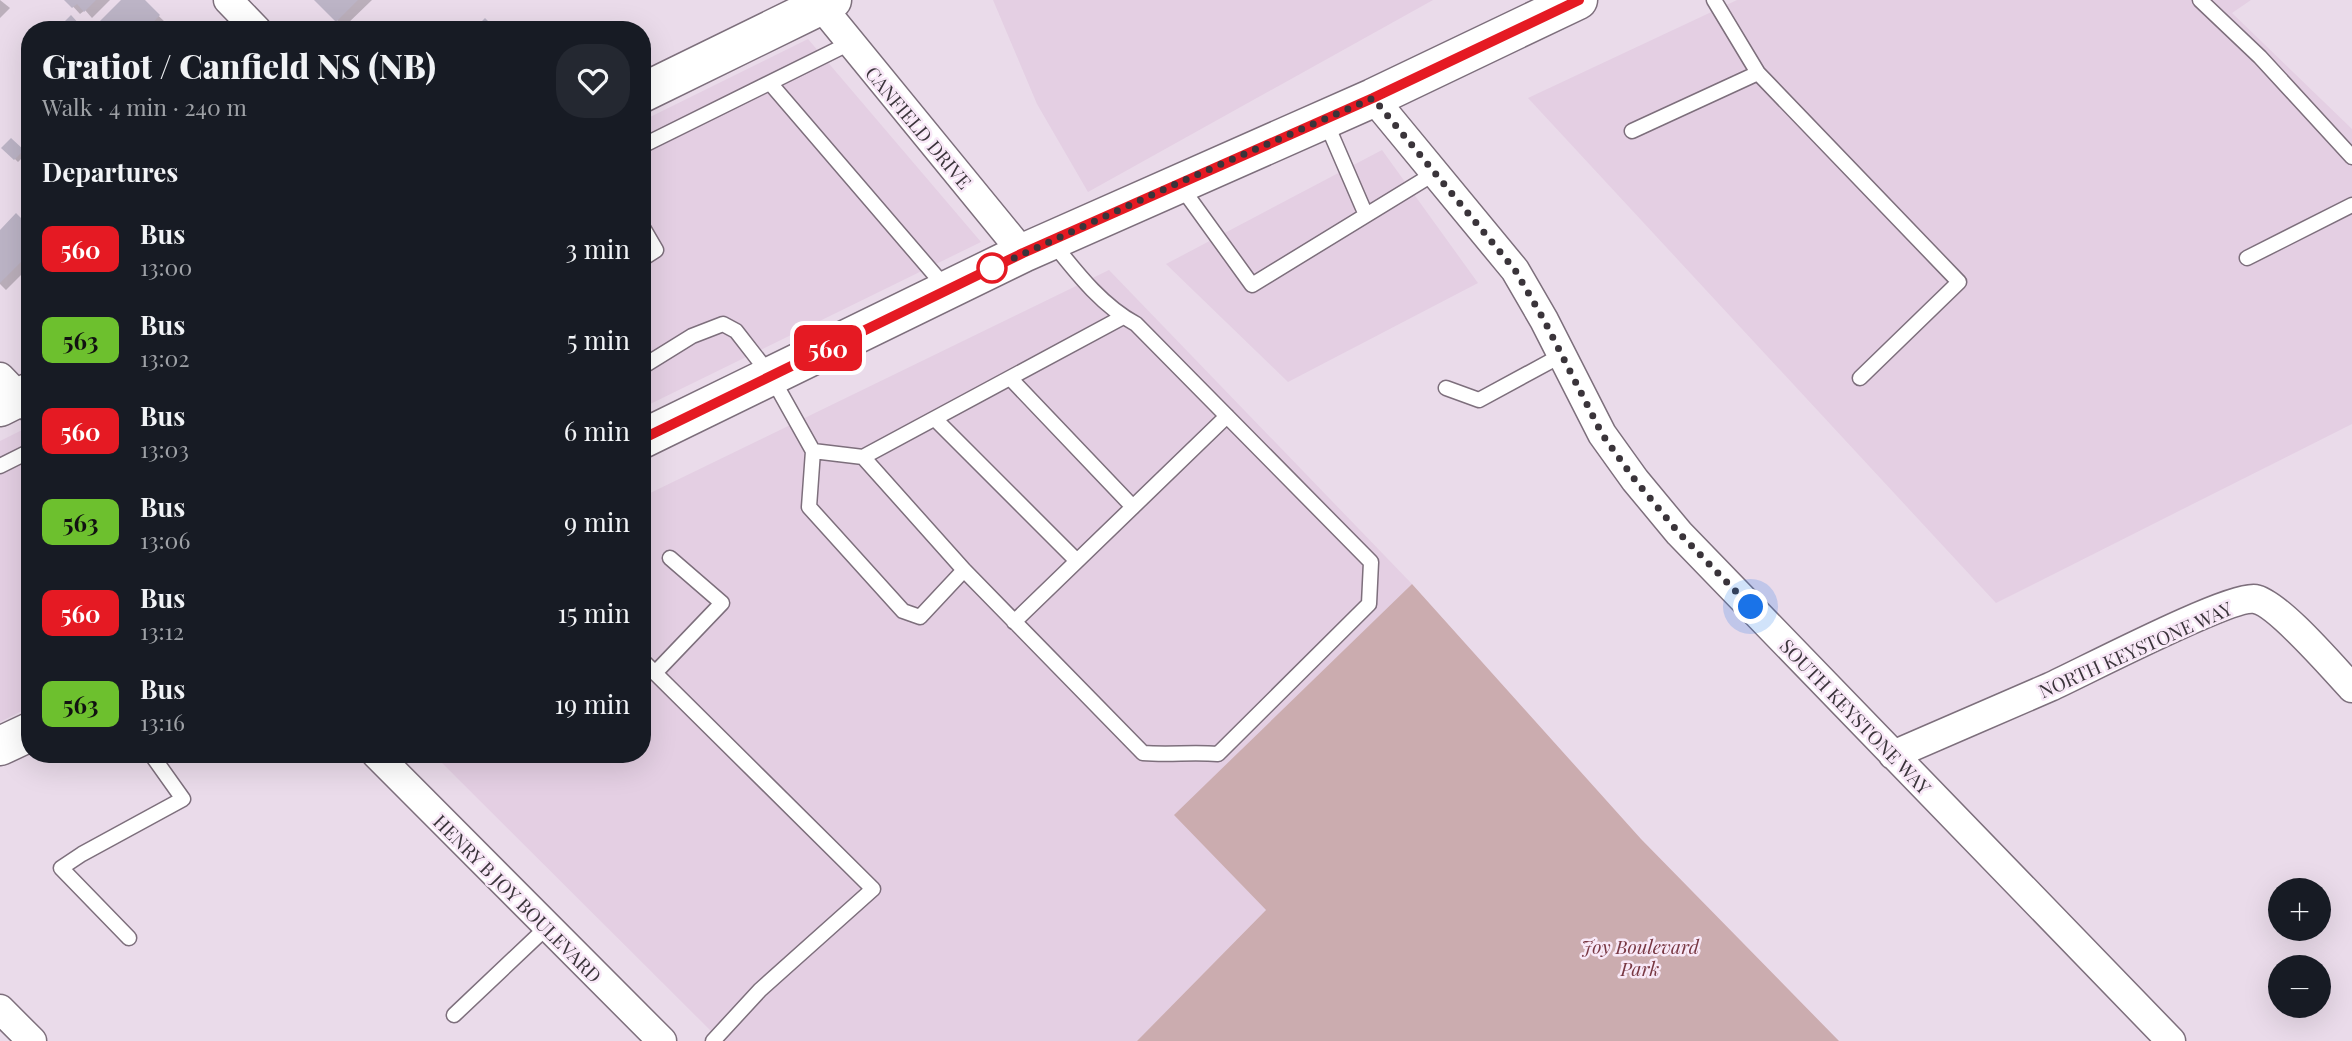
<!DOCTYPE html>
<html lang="en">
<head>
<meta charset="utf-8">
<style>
  :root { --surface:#171b24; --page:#242831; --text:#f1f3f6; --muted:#9ea1a6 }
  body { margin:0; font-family:"Playfair Display",serif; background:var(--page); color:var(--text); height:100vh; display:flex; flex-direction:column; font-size:26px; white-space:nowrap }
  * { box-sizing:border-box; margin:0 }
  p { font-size:23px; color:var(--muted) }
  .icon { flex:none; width:38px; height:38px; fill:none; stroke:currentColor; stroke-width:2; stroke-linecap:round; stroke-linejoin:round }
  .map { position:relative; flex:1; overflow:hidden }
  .sheet { position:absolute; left:21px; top:21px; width:630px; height:742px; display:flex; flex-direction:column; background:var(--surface); border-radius:28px; box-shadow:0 7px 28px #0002 }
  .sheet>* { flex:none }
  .badge { padding:0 14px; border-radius:10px; font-size:24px; line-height:46px }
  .tools { position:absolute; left:2268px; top:878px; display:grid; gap:14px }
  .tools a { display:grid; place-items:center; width:63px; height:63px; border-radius:50%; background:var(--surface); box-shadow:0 7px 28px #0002; font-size:35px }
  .you { position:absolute; width:35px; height:35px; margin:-18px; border:5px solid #fff; border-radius:50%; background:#1a73e8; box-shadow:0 0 0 10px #1a73e833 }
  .map>.badge { position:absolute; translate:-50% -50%; box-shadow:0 0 0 4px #fff }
  h2 { padding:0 21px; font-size:26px; line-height:63px }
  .round { display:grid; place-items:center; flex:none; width:74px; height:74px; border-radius:28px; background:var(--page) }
  .summary { display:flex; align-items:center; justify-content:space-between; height:119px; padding:0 21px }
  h1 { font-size:33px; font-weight:800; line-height:52px }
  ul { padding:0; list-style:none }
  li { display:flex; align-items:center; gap:21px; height:91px; padding:0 21px }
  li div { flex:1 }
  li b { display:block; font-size:26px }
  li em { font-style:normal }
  li .badge { min-width:77px; font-weight:700; text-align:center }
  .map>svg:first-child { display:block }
  .built { fill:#e4cfe3 }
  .green { fill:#cbacaf }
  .shadow { fill:#0003 }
  .building { fill:#bcb4c6 }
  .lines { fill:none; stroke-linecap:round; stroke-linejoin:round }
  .service-casing { stroke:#7d6f7c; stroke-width:17 }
  .minor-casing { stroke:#7d6f7c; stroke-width:31 }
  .primary-casing { stroke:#7d6f7c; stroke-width:41 }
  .service { stroke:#fff; stroke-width:14 }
  .minor { stroke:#fff; stroke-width:28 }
  .primary { stroke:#fff; stroke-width:38 }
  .line-casing { stroke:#fff; stroke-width:16 }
  .line { stroke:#e51a23; stroke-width:10 }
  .walk { stroke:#3a343a; stroke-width:7; stroke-dasharray:0 12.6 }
  .stop-dot { fill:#fff; stroke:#e51a23; stroke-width:3.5 }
  .labels { text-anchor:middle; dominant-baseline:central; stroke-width:5; stroke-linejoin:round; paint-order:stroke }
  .street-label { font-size:19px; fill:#3a343a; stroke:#f8e8f7 }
  .park-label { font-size:19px; font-style:italic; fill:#783843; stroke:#f8e8f7 }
</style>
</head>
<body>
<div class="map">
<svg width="2352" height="1041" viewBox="0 0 2352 1041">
  <rect width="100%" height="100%" fill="#eadbea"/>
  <!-- built -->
  <path class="built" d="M993,0H1433L1088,192L1037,104Z
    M1737,0H2251L2232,13L2352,129V424L1996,603L1528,98Z
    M808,39L981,242L642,408V121Z
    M1382,150L1478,283L1288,382L1166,264Z
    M1109,270L1412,584L1175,815L1266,910L1137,1041H721L433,754H642V497Z
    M30,426V707L0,722V441Z"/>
  <!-- green -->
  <path class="green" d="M1412,584L1641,839L1839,1041H1137L1266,910L1174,815Z"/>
  <!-- shadow -->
  <path class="shadow" d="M0,0L10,8L0,18Z
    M67,0H110L92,18L85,10L80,14Z
    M123,0H142L166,23L159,30H94Z
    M317,0H372L344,27Z
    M11,141L27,156L30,154V163L23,157L18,162L4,148Z
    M30,229V266L6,290L0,284V232Z
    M30,286V299L24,293Z"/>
  <!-- building -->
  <path class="building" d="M64,0H96L84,12L77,4L72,8Z
    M121,0H145L160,15L146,30H91Z
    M314,0H358L336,22Z
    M71,15L81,26L77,30H56Z
    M485,18L497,30H482L478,25Z
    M11,138L24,150L14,160L1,148Z
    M16,213L30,227V253L0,283V230Z"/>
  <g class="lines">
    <!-- service casing -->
    <g class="service-casing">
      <path id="service" d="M1714,0L1758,73L1959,282L1860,378
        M2200,0L2260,57L2352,157
        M770,83L947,289
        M1325,120L1366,215
        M1632,131L1758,73
        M642,146L850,43
        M1179,184L1252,285L1435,173
        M642,226L656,250L642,259
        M2247,258L2352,205
        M642,367L692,336L723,324L736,331L771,376L813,451L809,507L903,611L920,617L964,570
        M1010,378L1133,507
        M1446,388L1479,400L1562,355
        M935,419L1077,561
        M813,451L863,457L1123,317
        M863,457L964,570L1143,753C1168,755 1193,752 1218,754L1369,604L1371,562L1136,324C1101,305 1076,272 1052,242
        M0,466L30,451
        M1014,622L1227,416
        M642,660L655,673L722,603L670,558
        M655,673L873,889L760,990L713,1041
        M129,938L61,868L82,854L183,799L151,754
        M454,1015L547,927"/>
    </g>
    <!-- minor casing -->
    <g class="minor-casing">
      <path id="minor" d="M228,0L257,30
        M816,0L1023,253
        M1373,98L1515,270L1544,320L1602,434L1635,480L1679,533L2171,1041
        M0,377L30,408
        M376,754L662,1041
        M1893,755C1945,732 1998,710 2050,687C2083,672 2230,595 2255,599C2278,603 2334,669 2352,688
        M0,1009L32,1041"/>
    </g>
    <!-- primary casing -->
    <g class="primary-casing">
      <path id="primary" d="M642,93L832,0
        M0,407L30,392
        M642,439L1023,253L1373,98L1578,0
        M0,746L30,732"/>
    </g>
    <!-- service -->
    <use href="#service" class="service"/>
    <!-- minor -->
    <use href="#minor" class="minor"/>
    <!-- primary -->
    <use href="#primary" class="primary"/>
  </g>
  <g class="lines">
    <!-- line casing -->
    <g class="line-casing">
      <path id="line" d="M642,439L1023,253L1373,98L1579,0"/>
    </g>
    <!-- line -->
    <use href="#line" class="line"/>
    <!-- walk -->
    <path class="walk" d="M992,268L986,271L1178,183L1373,98L1515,270L1544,320L1602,434L1635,480L1679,533L1751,607"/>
  </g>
  <!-- markers -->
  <circle class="stop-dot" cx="992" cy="268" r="14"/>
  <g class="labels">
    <!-- street labels -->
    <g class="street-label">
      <text transform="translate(919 127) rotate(50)">CANFIELD DRIVE</text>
      <text transform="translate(2135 649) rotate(-24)">NORTH KEYSTONE WAY</text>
      <text transform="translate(1856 716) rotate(46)">SOUTH KEYSTONE WAY</text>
      <text transform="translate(518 898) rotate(45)">HENRY B JOY BOULEVARD</text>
    </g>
    <!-- park labels -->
    <g class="park-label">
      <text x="1640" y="946">Joy Boulevard<tspan x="1640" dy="22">Park</tspan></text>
    </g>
  </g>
</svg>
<div class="tools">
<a>+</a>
<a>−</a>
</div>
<div class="you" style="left:1751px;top:607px"></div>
<b class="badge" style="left:828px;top:348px;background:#e51a23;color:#fff">560</b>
<section class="sheet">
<div class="summary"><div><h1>Gratiot / Canfield NS (NB)</h1><p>Walk · 4 min · 240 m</p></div><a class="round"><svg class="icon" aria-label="heart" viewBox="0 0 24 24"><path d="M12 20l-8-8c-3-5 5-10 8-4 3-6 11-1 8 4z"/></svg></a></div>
<h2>Departures</h2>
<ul>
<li><span class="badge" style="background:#e51a23;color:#fff">560</span><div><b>Bus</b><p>13:00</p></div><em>3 min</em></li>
<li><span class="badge" style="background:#6dc02e;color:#111">563</span><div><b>Bus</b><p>13:02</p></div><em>5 min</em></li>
<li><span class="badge" style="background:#e51a23;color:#fff">560</span><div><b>Bus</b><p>13:03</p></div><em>6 min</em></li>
<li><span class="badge" style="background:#6dc02e;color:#111">563</span><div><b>Bus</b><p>13:06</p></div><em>9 min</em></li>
<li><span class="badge" style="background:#e51a23;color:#fff">560</span><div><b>Bus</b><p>13:12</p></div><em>15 min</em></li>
<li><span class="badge" style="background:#6dc02e;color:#111">563</span><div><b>Bus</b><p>13:16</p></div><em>19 min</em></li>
</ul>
</section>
</div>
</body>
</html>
